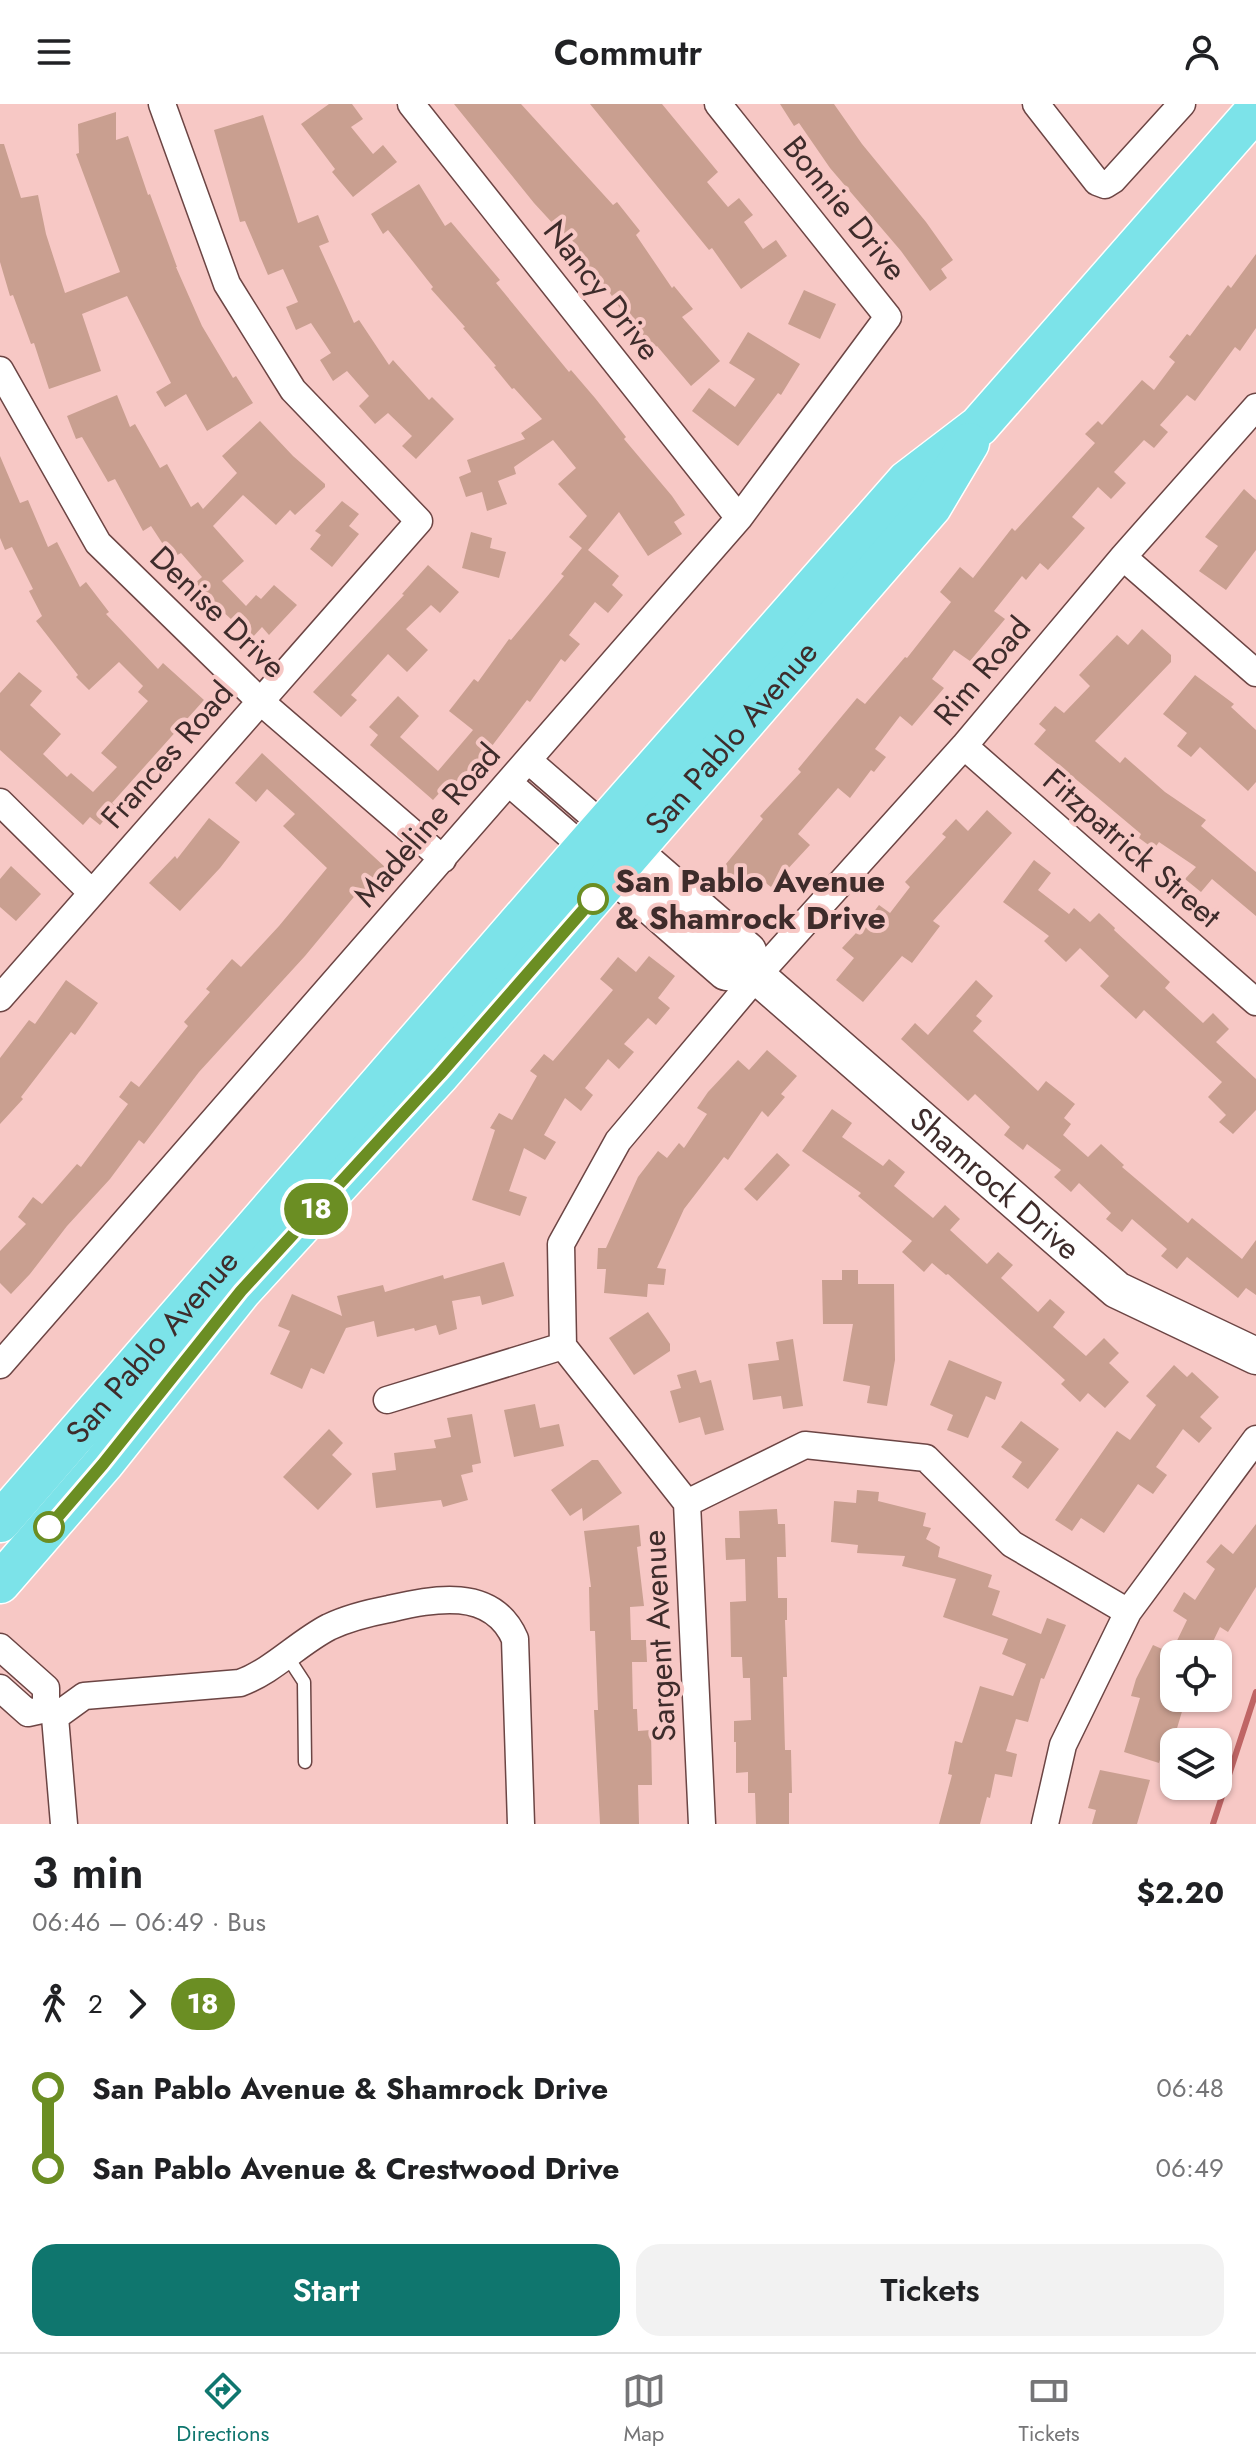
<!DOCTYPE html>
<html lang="en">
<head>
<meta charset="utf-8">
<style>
  :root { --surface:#fff; --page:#f2f2f2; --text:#202124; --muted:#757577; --line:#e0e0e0; --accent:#0f766e }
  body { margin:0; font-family:Jost,sans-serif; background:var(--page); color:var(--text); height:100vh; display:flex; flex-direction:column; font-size:30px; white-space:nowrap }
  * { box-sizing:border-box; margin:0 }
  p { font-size:26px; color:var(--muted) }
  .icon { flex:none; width:44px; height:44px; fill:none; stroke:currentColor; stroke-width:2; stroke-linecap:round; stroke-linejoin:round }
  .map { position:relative; height:1720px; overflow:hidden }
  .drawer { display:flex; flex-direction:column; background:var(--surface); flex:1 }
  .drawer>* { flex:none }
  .badge { padding:0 16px; border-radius:26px; font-size:28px; line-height:52px }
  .fabs { position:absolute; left:1160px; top:1536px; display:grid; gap:16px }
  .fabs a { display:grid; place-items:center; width:72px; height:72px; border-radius:16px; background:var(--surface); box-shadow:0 2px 6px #0004; font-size:40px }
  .map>.badge { position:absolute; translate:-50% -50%; box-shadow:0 0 0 4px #fff }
  .legs { display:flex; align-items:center; gap:12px; height:88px; padding:0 32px; font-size:26px }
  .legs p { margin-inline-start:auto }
  .overview { display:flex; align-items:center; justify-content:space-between; height:136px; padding:0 32px }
  h1 { font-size:44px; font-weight:600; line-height:60px }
  .action { display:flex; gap:16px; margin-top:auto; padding:16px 32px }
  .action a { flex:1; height:92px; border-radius:24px; background:var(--accent); color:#fff; font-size:32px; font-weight:600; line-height:92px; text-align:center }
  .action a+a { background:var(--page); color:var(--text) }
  ul { padding:0 32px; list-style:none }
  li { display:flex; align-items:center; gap:28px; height:80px; font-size:30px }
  li i { display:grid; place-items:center; width:12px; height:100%; margin:0 10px; background:currentColor }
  li i::after { content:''; width:20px; height:20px; margin:-10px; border:6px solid; border-radius:50%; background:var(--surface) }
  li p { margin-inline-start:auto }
  li:first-child i { background:linear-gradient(#0000 50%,currentColor 0) }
  li:last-child i { background:linear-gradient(currentColor 50%,#0000 0) }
  header { display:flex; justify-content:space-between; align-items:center; height:104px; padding:0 32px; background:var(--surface); font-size:36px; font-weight:600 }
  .tabs { display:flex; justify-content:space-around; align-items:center; height:112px; border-top:2px solid var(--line); background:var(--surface); font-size:22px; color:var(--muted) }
  .tabs a { display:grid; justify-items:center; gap:4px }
  .tabs .on { color:var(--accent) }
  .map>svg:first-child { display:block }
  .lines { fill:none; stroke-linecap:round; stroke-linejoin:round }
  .stream { stroke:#bf6565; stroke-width:6 }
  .building { fill:#c99f90 }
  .lane-casing { stroke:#6c4544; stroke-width:15 }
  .street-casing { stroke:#6c4544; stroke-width:29 }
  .secondary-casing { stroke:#6c4544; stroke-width:39 }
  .primary-casing { stroke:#fff; stroke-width:43 }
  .lane { stroke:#fff; stroke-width:12 }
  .street { stroke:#fff; stroke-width:26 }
  .secondary { stroke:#fff; stroke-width:36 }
  .primary { stroke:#7ce3e9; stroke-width:40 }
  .line-1-casing { stroke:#fff; stroke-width:18 }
  .line-1 { stroke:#6b8e23; stroke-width:12 }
  .stop-1-dot { fill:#fff; stroke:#6b8e23; stroke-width:4 }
  .labels { text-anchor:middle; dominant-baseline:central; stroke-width:8; stroke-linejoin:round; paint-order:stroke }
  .street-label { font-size:32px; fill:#3e2c2b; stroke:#f7c8c5 }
  .stop-label { font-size:32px; font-weight:bold; fill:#3e2c2b; stroke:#f7c8c5; text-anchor:start }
</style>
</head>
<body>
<header><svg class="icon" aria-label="menu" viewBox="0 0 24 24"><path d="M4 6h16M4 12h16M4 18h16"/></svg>Commutr<svg class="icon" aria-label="person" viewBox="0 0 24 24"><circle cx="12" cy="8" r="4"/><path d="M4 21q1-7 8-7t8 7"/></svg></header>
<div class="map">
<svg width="1256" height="1720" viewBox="0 0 1256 1720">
  <rect width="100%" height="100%" fill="#f7c8c5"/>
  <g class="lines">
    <!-- stream -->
    <path class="stream" d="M1213,1720L1256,1588"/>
  </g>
  <!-- building -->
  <path class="building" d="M329,0H352L363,15L351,23L373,50L383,41L397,58L353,93L332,68L335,65L301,20Z
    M454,0H521L613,101L617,98L640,127L636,131L672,184L674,182L693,205L682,213L720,257L691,282L657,242L653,245L620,204L593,164L590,167L566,138L568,136L534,99Z
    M590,0H662L718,68L707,78L728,103L739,94L753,111L744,118L763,145L776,136L787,152L741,185L712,144L709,146Z
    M780,0H834L862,40L926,118L953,156L941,165L947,174L930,187L901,147L830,64L799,19L794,22Z
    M116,8V36L128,32L148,91L150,90L177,163H176L202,222L233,274L236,272L253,299L207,327L186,290L165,303L156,288L171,279L127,192L82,210L101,267L49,285L34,239L31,240L13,191L10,192L0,158V40H4L21,94L38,91L46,130L65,189L120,168L76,50L79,49L78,20Z
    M263,11L298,119L318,111L329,138L319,142L354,219L359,216L389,261L393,256L429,296L432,293L454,315L416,355L402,342L412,332L388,309L375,320L359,302L369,292L347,267L333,277L320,256L331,249L311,219L296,226L286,203L298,198L283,165L268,171L245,117L240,118L214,26Z
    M419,80L445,122L451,118L500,176L496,179L569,268L571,266L595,294L626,333L624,335L672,392L685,411L674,418L682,430L648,452L619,408L588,446L619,472L612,481L623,491L608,509L595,498L569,531L580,540L565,558L561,555L530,598L527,596L453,693L443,685L433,696L370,641L378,631L369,623L398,592L419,612L400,633L438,667L473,626L449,607L474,575L478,578L509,535L511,536L564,472L561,470L582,444L569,433L587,412L558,380L576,364L553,336L514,363L516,370L498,377L507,400L487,407L482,388L466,393L459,373L471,368L467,356L525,335L521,329L542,315L514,284L512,285L494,263L496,262L463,224L465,223L431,185L433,183L388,126L383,130L371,110Z
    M1256,150V224L1240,247L1235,243L1195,297L1187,291L1160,321L1168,328L1154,344L1144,336L1114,368L1126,379L1111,395L1098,383L1072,413L1085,424L1048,466L1040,459L1026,476L1022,472L994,507L1005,515L970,557L954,546L932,575L944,584L912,622L900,612L875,645L886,653L874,668L871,666L850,694L838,684L798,730L810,741L771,783L757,772L740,792L716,772L763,715L760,712L801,668L798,665L857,594L865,600L905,553L907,554L951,498L940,488L960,463L973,474L1012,424L1015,427L1095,339L1085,330L1098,317L1102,321L1142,276L1154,286L1175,258L1169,253L1187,230L1190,232L1228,181L1231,184Z
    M804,186L836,200L820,235L788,220Z
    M748,228L800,260L781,291L778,289L738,342L692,307L709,284L735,303L755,275L729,259Z
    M117,291L130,323L135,320L160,364L167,360L191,403L198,398L203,405L237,369L222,352L260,317L293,352L325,380V383L295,411L290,406L276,421L243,391L213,422L244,457L222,477L246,502L256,491L261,495L274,481L297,501L269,531L262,523L252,534L211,497L209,499L193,481L202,473L181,449L172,454L151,422L143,427L115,375L108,378L82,333L76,335L67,312Z
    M0,352L20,399L28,396L48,443L57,438L80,483L86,478L109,508L106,510L158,565L163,559L204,596L112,699L116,702L100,721L90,713L83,721L0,646V589L19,568L42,587L30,601L61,630L43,650L67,673L71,669L93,688L117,663L101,649L148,597L138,588L143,582L119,558L89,586L76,573L78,571L36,517L42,512L29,487L33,485L12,443L5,446L0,434Z
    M1244,385L1256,396V446L1226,486L1199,467L1218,442L1205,433Z
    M342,397L359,410L349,422L359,430L332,463L310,445L321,431L315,427Z
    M471,428L492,434L490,444L506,448L499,474L462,464Z
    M428,461L459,488L440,509L431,501L406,525L428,546L407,568L388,550L351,591L357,596L341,613L313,588L404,491L402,490Z
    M1142,525L1171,551V558L1095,637L1120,659L1125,653L1165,688L1206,716L1201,722L1256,768V812L1212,775L1201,788L1185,775L1196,763L1159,738L1154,745L1139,734L1141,730L1034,640L1046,626L1039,620L1055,602L1064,609L1090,582L1079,571L1117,531L1128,541Z
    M1195,571L1234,600L1231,603L1256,626V678L1248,687L1200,643L1191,653L1177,642L1187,629L1163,610Z
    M262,649L386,764L361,791L358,788L305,852L199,968L144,1040L139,1036L110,1075L67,1122L30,1170L11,1190L0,1179V1147L26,1120L18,1113L33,1093L42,1100L77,1060L81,1063L128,1000L119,993L131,977L139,983L188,922L184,918L210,888L206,885L232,855L241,863L279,822L327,764L283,722L295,710L267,685L256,698L235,679Z
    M987,706L1012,729L933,817L940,822L912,859L902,852L863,898L836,876L854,854L842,844L856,829L857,830L879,801L890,809L910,783L905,778L946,733L942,730L956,715L968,727Z
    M209,714L240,738L220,764L180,807L149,779L175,752L177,755Z
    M1034,756L1051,769L1038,786L1069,810L1074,804L1090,818L1099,809L1115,824L1114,826L1170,878L1165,884L1203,919L1213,909L1229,925L1216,938L1256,975V1006L1233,1030L1219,1018L1226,1011L1208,993L1222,978L1144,906L1136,915L1100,882L1109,872L1080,844L1066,858L1044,837L1049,832L1003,798Z
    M11,762L41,790L16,817L0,803V775Z
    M649,852L675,872L658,894L670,904L656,921L648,914L624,940L634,948L619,965L608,955L585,984L593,991L581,1007L565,994L544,1031L556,1038L545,1056L524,1044L509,1087L527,1093L520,1112L472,1096L495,1026L490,1024L499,1009L512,1016L537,972L530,967L544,950L553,957L613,886L600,875L618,853L636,868Z
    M66,876L98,899L75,931L71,928L21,993L23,995L0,1020V954L29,916L35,920Z
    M976,876L993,892L976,912L982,917L973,927L1038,987L1046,977L1075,1000L1064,1014L1071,1020L1063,1031L1088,1053L1101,1040L1124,1061L1122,1063L1188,1119L1192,1114L1242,1155L1256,1136V1191L1246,1184L1238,1194L1187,1153L1177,1165L1161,1152L1167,1145L1132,1115L1122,1128L1106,1115L1111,1109L1079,1079L1071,1088L1054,1073L1061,1066L1027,1040L1023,1046L1004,1031L1010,1023L975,990L968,997L901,935L915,919L928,931Z
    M767,946L797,972L781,990L785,993L768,1013L762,1007L728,1056L724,1053L684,1105L657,1164L666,1165L664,1181L648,1180L647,1193L604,1189L606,1165H597L598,1144H606L638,1073L658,1047L667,1054L679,1039L684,1044L707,1010L697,1004L708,988L738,956L749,966Z
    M832,1005L852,1019L842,1033L883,1062L889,1055L905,1068L894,1082L933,1114L945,1101L960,1115L950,1126L987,1160L998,1148L1013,1161L1001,1174L1038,1208L1050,1195L1065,1208L1053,1223L1086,1252L1104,1234L1119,1249L1109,1259L1129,1278L1105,1304L1088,1289L1080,1298L1061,1280L1065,1276L948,1170L946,1171L932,1159L924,1168L902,1148L912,1137L858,1092L861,1089L802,1047Z
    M777,1049L790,1061L757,1097L744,1085Z
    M504,1158L514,1192L482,1201L480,1192L452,1197L457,1225L439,1231L436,1221L415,1227L414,1224L377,1233L374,1217L346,1224L324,1270L311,1264L302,1285L270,1270L290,1227L278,1222L292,1190L342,1212L337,1192L383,1181L385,1188L443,1171L444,1175Z
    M842,1166H858V1180H894L895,1256L887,1302L867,1299L870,1282L843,1277L853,1220H823L822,1176H842Z
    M648,1208L670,1240V1247L634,1271L609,1234Z
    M793,1235L803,1302L783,1305L781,1292L753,1296L748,1260L779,1256L776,1238Z
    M949,1256L1002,1278L995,1296L986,1292L968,1334L947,1326L953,1311L930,1301Z
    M1174,1261L1187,1273L1192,1268L1219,1293L1200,1313L1212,1324L1199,1339L1183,1325L1156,1363L1167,1371L1153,1390L1138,1380L1104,1429L1081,1414L1072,1427L1055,1416L1117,1327L1130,1336L1156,1301L1146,1292Z
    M696,1266L700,1279L711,1276L724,1326L705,1331L700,1313L679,1319L670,1287L681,1284L677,1271Z
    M535,1300L540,1324L559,1320L564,1342L514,1353L504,1306Z
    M472,1310L481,1359L472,1361L473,1368L461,1371L468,1396L443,1403L441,1396L376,1404L372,1369L396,1366L394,1349L436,1344L434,1336L451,1333L447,1314Z
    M1021,1317L1059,1345L1028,1385L1012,1373L1022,1358L1001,1343Z
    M329,1325L343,1339L332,1351L352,1370L318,1406L283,1373Z
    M592,1356H598L622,1389L583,1417L582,1404L570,1412L551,1386Z
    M857,1386L879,1388L878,1397L926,1409L923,1422L931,1424L926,1435L940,1443L938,1453L992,1471L988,1483L1000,1487L992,1511L1041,1530L1047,1514L1066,1521L1044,1575L1041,1574L1028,1618L1016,1615L1006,1647L1017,1650L1012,1673L995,1670L990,1694L987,1693L980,1720H939L952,1671L948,1670L955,1637L962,1639L980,1582L1013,1592L1026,1560L1002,1550L1008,1535L943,1513L956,1475L902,1462L905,1452L857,1449L858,1441L831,1438L834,1397L856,1399Z
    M777,1405L778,1420H785L786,1453H777L778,1494H787V1516H785L787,1573H783L785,1646H791L792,1689H789V1720H756L755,1689H748V1668L736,1669V1638H734V1617L751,1616L750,1574H743L742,1553H731L730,1498L746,1497L745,1455L726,1456L725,1434H740L739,1407Z
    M1256,1420V1483L1228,1528L1220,1523L1207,1550H1172L1174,1594H1186L1175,1631L1168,1629L1159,1659L1124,1648L1140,1594L1131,1592L1136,1575L1153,1541L1171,1549L1187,1516L1173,1507L1184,1488L1195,1496L1215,1465L1206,1458L1221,1440L1233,1450Z
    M639,1421L641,1442L637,1443L644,1502L630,1503L631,1536H646L647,1558H632L633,1605H637L638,1627L651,1626L652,1681H638L639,1720H600L594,1606H598L595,1527H590L589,1483H591L584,1427Z
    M1100,1666L1150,1676L1137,1720H1092L1096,1706L1088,1704Z"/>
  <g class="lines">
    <!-- lane casing -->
    <g class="lane-casing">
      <path id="lane" d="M287,1552L304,1578L305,1658"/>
    </g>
    <!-- street casing -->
    <g class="street-casing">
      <path id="street" d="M411,0L739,414
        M1036,0L1097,78L1105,81L1113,76L1182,0
        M0,266L98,439L260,597L443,755
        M1123,453L1256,569
        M964,642L1256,898
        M529,657L604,722
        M509,679L584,744
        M0,698L92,789
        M0,894L419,417L293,286L227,180L162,0
        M0,1261L739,414L888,213L718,0
        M387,1296L563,1242
        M687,1399L805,1341L926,1354L1012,1440L1128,1508
        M0,1543L46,1584V1605L55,1613
        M0,1584L28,1609L46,1605
        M64,1720L55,1613L84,1592L240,1579C273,1567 298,1539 329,1523C348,1514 368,1509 389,1505C433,1495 492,1482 515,1535L521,1720
        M702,1720L687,1399L563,1242L561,1140L618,1037L757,872L964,642L1123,453L1256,303
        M1045,1720L1063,1641L1128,1508L1256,1335"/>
    </g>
    <!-- secondary casing -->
    <g class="secondary-casing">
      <g id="secondary">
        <path id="s1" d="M611,728L748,847L757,872L1117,1186L1256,1252"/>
        <path d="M591,750L726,868L757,872"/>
      </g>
    </g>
    <!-- primary casing -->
    <g class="primary-casing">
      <g id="primary">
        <path id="s2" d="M0,1418L584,744L907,377L979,322L1256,6"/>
        <path id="s3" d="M0,1479L103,1360L241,1187L440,970L931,403L969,339"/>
      </g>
    </g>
    <!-- lane -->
    <use href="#lane" class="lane"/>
    <!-- street -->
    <use href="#street" class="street"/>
    <!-- secondary -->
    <use href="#secondary" class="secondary"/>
    <!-- primary -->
    <use href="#primary" class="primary"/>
  </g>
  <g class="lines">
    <!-- line-1 casing -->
    <g class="line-1-casing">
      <path id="line-1" d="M49,1423L103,1360L241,1187L440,970L593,795"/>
    </g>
    <!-- line-1 -->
    <use href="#line-1" class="line-1"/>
  </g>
  <!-- markers -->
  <g class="stop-1-dot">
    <circle cx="593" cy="795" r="14"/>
    <circle cx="49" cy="1423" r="14"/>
  </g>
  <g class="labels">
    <!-- street labels -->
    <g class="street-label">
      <text transform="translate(845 104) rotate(51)">Bonnie Drive</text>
      <text transform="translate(602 186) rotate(52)">Nancy Drive</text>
      <text transform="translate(218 508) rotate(44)">Denise Drive</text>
      <text transform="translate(982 567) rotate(-50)">Rim Road</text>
      <text stroke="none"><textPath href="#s3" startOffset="1118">San Pablo Avenue</textPath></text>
      <text transform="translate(167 651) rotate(-49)">Frances Road</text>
      <text transform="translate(427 721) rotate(-49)">Madeline Road</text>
      <text transform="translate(1132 744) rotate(41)">Fitzpatrick Street</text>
      <text stroke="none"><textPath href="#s1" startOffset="524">Shamrock Drive</textPath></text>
      <text stroke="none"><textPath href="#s2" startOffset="232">San Pablo Avenue</textPath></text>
      <text transform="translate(659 1532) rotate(-93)">Sargent Avenue</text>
    </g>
    <!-- stop labels -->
    <g class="stop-label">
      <text x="615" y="777">San Pablo Avenue<tspan x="615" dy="37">&amp; Shamrock Drive</tspan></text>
    </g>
  </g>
</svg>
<div class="fabs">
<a><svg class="icon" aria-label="locate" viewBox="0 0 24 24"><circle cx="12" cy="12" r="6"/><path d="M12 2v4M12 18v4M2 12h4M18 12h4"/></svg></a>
<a><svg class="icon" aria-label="layers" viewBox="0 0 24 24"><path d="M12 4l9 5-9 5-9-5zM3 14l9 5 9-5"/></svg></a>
</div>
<b class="badge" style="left:316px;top:1105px;background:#6b8e23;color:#fff">18</b>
</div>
<section class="drawer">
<div class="overview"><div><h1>3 min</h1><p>06:46 – 06:49 · Bus</p></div><b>$2.20</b></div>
<div class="legs"><svg class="icon" aria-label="walk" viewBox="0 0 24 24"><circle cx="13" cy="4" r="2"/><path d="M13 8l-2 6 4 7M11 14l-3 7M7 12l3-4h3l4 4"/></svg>2<svg class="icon" aria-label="forward" viewBox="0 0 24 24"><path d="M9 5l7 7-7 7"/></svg><b class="badge" style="background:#6b8e23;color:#fff">18</b></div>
<ul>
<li><i style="color:#6b8e23"></i><b>San Pablo Avenue &amp; Shamrock Drive</b><p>06:48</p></li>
<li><i style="color:#6b8e23"></i><b>San Pablo Avenue &amp; Crestwood Drive</b><p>06:49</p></li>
</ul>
<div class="action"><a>Start</a><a>Tickets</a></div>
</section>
<nav class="tabs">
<a class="on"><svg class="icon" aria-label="directions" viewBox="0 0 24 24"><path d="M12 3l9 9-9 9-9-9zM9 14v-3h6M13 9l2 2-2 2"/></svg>Directions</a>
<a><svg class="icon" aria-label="map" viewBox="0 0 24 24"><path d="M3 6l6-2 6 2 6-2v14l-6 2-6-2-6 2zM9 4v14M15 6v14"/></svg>Map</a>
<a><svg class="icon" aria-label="tickets" viewBox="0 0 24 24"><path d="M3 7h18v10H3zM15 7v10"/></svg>Tickets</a>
</nav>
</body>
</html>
